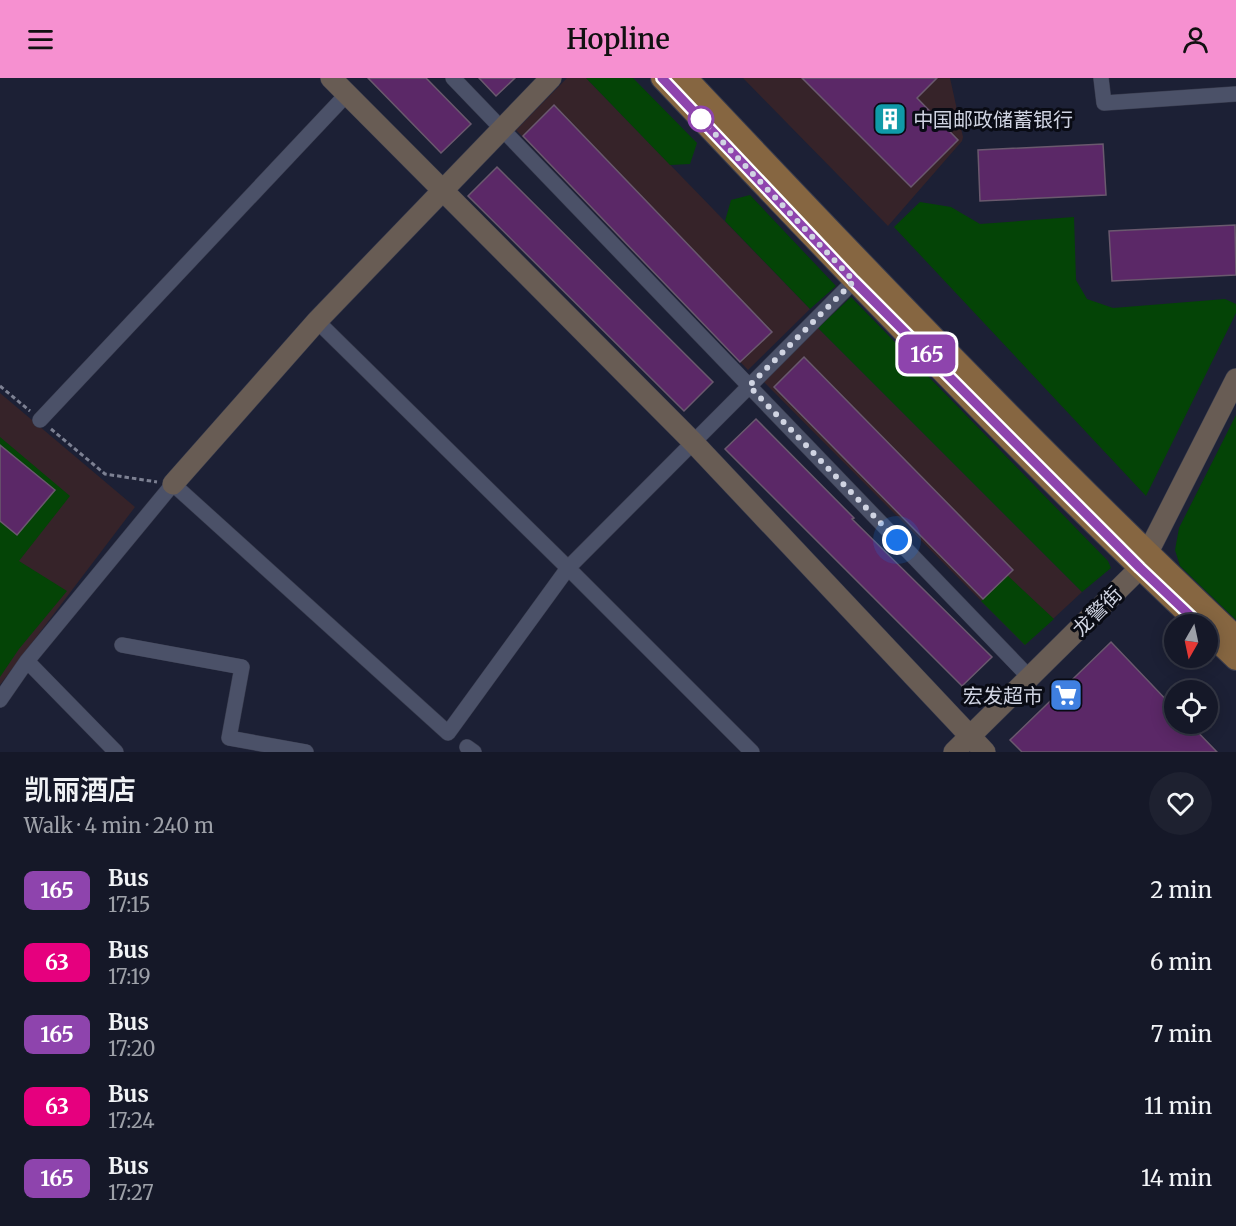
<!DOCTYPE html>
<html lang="en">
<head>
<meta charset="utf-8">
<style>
  :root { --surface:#151828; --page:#1e2130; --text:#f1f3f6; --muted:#9da0a8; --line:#343745; --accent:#f690d0 }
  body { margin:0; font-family:Merriweather,"Noto Sans SC",serif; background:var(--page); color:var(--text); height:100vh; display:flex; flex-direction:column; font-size:22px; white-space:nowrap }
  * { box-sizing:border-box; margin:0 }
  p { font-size:20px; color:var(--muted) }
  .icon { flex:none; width:33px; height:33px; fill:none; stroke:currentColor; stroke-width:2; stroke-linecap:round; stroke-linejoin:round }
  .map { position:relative; height:674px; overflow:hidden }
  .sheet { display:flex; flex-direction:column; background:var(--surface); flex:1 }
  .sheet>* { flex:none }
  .badge { padding:0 12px; border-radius:9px; font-size:21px; line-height:39px }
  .needle { width:39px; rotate:189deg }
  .tools { position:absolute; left:1164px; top:536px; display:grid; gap:12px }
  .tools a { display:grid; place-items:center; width:54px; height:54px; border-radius:50%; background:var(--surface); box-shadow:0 3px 15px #0003,0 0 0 2px var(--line); font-size:30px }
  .you { position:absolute; width:30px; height:30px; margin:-15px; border:4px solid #fff; border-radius:50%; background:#1a73e8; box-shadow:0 0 0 9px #1a73e833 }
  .map>.badge { position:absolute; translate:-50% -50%; box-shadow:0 0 0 3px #fff }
  .round { display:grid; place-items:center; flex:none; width:63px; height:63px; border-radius:32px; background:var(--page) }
  .overview { display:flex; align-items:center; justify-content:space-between; height:102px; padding:0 24px }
  h1 { font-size:28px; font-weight:600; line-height:45px }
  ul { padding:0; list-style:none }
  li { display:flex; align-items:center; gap:18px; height:72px; padding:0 24px }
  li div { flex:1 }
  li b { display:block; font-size:22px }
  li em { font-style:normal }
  li .badge { min-width:66px; font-weight:700; text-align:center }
  header { display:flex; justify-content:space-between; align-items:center; height:78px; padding:0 24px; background:var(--accent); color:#111; font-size:27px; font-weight:600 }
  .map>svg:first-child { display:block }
  .commercial { fill:#362329 }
  .green { fill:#044406 }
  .building { fill:#5b2867; stroke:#6a596e; stroke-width:1.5 }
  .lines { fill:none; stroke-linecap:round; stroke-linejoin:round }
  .street-casing { stroke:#373a4c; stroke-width:16 }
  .secondary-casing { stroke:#373a4c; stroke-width:22 }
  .primary-casing { stroke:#373a4c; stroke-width:24 }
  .path { stroke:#7d8193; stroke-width:3; stroke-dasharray:4.5 3; stroke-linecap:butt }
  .street { stroke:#4b5168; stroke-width:15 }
  .secondary { stroke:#685c54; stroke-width:21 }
  .primary { stroke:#866641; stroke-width:22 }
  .line-casing { stroke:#fff; stroke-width:14 }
  .line { stroke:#8e44ad; stroke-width:9 }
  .walk { stroke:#d0d4e2; stroke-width:6; stroke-dasharray:0 10.8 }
  .stop-dot { fill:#fff; stroke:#8e44ad; stroke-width:3 }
  .labels { text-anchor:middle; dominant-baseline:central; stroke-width:6; stroke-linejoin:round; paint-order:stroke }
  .poi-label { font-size:20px; fill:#d0d4e2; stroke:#090b14; text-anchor:start }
  .street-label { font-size:20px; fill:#d0d4e2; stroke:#090b14 }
</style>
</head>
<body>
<header><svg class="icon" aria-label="menu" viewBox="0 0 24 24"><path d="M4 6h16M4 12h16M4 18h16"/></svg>Hopline<svg class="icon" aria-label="person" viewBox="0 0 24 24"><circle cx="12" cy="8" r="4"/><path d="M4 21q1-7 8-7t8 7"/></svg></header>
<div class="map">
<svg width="1236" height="674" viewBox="0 0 1236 674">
  <rect width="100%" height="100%" fill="#1c2035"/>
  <!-- commercial -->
  <path class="commercial" d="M567,0H586L810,231L748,292L516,52Z
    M743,0H950L963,59L962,63L888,148Z
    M818,250L1082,514L1025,567L764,304Z
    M0,315L135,429L0,607Z"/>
  <!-- green -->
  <path class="green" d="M586,0H633L697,65L690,86L670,87Z
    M750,117L836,208L810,231L725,143L731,122Z
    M920,124L951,129L980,146L1074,139L1076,202L1087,221L1113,230L1225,221L1236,226V235L1146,418L894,149Z
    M851,219L1108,483L1111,490L1082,514L818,250Z
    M1236,337V542L1180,488L1175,472L1179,450Z
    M0,359L70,418L19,483L67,513L19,571L0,599Z
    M1007,497L1054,541L1025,567L981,523Z"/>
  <!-- building -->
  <path class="building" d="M368,0H426L471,46L441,75Z
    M479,0H515L496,18Z
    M802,0H937L917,20L958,62L911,109Z
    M554,27L772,254L740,284L523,58Z
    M1103,66L1106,117L980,123L978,72Z
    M497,89L713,304L684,333L468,118Z
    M1235,147L1236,197L1112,203L1109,153Z
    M804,279L1013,492L983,521L774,309Z
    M756,341L854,440L852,441L992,579L962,608L725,371Z
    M0,367L55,412L17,457L0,443Z
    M1111,564L1174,630V645H1189L1217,674H1022L1010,662Z"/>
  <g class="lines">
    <!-- street casing -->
    <g class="street-casing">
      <path id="street" d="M453,0L1029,599
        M1101,0L1104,25L1236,16
        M317,243L568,490L752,674
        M40,342L347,16
        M122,567L242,589L229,660L306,674
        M27,583L116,674
        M0,622L27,583L173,406L448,655L568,490L861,196
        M467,669L474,674"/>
    </g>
    <!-- secondary casing -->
    <g class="secondary-casing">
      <path id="secondary" d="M331,0L693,364L985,674
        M173,406L317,243L551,0
        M954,674L1140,490L1236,301"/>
    </g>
    <!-- primary casing -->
    <g class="primary-casing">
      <path id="primary" d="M662,0C837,185 1013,371 1199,546
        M686,0C865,190 1046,379 1236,559
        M1208,554L1236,581"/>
    </g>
    <!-- path -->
    <path class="path" d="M0,308L30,333
      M51,351L105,396L157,404"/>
    <!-- street -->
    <use href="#street" class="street"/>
    <!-- secondary -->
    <use href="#secondary" class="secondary"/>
    <!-- primary -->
    <use href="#primary" class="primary"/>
  </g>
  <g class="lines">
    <!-- line casing -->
    <g class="line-casing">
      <path id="line" d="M662,0L854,203L1140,490L1199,546"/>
    </g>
    <!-- line -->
    <use href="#line" class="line"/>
    <!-- walk -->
    <path class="walk" d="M701,41L854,203L749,308L897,462"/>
  </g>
  <!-- icons -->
  <defs>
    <g id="building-square" transform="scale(1.725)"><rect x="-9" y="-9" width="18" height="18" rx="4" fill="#0f9aa8" stroke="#090b14"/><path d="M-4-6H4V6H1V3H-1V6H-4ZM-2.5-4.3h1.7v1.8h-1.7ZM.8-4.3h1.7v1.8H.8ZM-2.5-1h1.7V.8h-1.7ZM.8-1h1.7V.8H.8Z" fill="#fff"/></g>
    <g id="supermarket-square" transform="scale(1.725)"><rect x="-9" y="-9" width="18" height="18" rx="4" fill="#3f7fe0" stroke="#090b14"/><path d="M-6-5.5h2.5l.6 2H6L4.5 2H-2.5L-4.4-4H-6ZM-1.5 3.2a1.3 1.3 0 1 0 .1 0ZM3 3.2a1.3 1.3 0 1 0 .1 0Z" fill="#fff"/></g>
  </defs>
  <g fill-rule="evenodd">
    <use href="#building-square" x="890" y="41"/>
    <use href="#supermarket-square" x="1066" y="617"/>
  </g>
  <!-- markers -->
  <circle class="stop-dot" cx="701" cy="41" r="12"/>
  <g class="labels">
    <!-- poi labels -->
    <g class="poi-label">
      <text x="913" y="41">中国邮政储蓄银行</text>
      <text x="1043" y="617" text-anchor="end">宏发超市</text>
    </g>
    <!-- street labels -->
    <g class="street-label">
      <text transform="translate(1097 533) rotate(-45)">龙警街</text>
    </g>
  </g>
</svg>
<div class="tools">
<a><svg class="needle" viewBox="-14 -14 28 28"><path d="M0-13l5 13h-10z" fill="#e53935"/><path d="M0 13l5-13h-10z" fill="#9da0a8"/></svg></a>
<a><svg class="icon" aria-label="locate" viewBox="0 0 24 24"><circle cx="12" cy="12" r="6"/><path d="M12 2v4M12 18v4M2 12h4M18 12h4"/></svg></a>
</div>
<div class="you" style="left:897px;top:462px"></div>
<b class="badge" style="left:927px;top:276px;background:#8e44ad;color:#fff">165</b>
</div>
<section class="sheet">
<div class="overview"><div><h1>凯丽酒店</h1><p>Walk · 4 min · 240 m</p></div><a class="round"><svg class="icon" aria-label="heart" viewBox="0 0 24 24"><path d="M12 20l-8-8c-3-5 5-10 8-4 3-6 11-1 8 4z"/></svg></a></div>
<ul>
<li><span class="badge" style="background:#8e44ad;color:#fff">165</span><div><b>Bus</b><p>17:15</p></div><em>2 min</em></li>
<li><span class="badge" style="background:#e6007e;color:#fff">63</span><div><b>Bus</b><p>17:19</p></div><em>6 min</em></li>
<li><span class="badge" style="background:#8e44ad;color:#fff">165</span><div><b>Bus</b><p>17:20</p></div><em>7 min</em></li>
<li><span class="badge" style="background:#e6007e;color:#fff">63</span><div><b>Bus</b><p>17:24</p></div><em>11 min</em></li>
<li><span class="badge" style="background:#8e44ad;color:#fff">165</span><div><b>Bus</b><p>17:27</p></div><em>14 min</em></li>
</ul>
</section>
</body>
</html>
